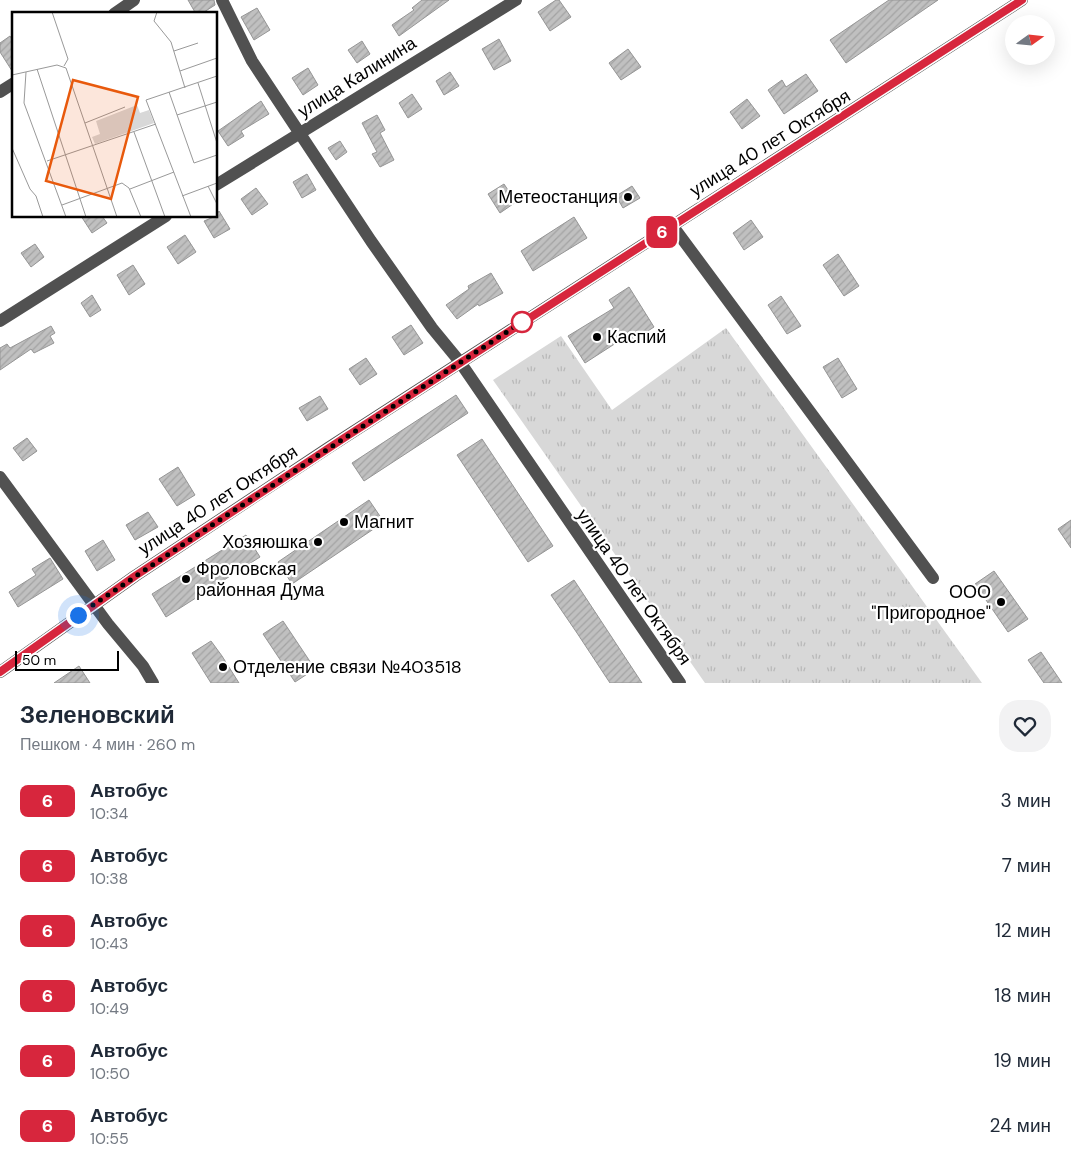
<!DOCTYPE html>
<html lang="ru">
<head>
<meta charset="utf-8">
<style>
  :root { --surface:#fff; --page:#f2f2f3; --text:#1f2937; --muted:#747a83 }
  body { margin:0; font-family:"DM Sans",sans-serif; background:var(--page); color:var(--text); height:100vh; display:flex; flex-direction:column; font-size:19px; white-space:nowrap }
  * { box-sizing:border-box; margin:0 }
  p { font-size:16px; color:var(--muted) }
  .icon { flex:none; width:28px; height:28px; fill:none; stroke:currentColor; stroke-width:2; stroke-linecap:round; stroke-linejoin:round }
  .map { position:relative; height:683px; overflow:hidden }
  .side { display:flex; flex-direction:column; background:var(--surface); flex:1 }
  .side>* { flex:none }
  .badge { padding:0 10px; border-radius:8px; font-size:18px; line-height:32px }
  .needle { width:32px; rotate:75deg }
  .tools { position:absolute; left:1005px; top:15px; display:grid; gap:10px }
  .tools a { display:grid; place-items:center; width:50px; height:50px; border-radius:50%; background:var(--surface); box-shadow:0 5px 20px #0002; font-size:25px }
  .scale { position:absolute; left:15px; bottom:12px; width:104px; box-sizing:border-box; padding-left:5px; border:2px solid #000; border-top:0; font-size:14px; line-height:18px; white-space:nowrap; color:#000; -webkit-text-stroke:4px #fff; paint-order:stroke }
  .you { position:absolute; width:25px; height:25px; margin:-12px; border:4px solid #fff; border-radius:50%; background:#1a73e8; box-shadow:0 0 0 8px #1a73e833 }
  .map>.badge { position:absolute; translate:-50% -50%; box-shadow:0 0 0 2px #fff }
  .round { display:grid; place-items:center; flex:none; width:52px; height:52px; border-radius:20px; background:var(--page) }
  .head { display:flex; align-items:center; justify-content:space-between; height:85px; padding:0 20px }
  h1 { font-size:24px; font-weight:700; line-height:38px }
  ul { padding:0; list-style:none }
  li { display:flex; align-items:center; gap:15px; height:65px; padding:0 20px }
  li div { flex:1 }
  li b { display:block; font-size:19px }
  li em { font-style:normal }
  li .badge { min-width:55px; font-weight:700; text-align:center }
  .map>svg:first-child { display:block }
  .park { fill:url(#park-tufts) }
  .building { fill:url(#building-hatch); stroke:#959595 }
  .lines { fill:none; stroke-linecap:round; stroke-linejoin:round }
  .minor { stroke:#515151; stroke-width:12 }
  .line-casing { stroke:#fff; stroke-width:11 }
  .line { stroke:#d7263d; stroke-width:8 }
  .walk { stroke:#000; stroke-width:5; stroke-dasharray:0 9 }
  .poi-dot { fill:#000; stroke:#fff; stroke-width:2 }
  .stop-dot { fill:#fff; stroke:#d7263d; stroke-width:2.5 }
  .labels { text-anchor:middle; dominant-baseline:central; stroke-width:4.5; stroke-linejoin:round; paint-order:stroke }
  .street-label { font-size:18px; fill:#000; stroke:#fff }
  .poi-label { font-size:18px; fill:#000; stroke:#fff; text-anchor:start }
  .inset-road { fill:none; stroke:#999; stroke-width:1 }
  .view { fill:#e8590c; fill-opacity:0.15; stroke:#e8590c; stroke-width:2.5 }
  .inset-edge { fill:none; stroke:#000; stroke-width:2.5 }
</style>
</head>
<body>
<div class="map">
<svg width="1071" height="683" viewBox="0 0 1071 683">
  <defs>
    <pattern id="park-tufts" width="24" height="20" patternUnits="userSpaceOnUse" patternTransform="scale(1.25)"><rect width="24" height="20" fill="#d8d8d8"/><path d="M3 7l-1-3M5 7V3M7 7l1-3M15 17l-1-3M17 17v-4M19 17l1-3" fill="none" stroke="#b8b8b8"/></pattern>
    <pattern id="building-hatch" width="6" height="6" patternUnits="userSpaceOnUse" patternTransform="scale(1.25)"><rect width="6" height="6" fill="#c0c0c0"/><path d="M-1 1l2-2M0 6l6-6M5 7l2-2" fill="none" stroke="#a3a3a3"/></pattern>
  </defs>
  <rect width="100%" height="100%" fill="#fff"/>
  <!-- park -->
  <path class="park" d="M726,328L982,683H705L493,380L561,336L612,410Z"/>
  <!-- building -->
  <path class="building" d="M188,0H214L215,5L201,14H196Z
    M422,0H449L399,36L392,25L414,10L412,8Z
    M556,0H559L571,17L550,31L538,12Z
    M889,0H938L846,63L830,40Z
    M257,8L270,30L254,40L241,17Z
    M10,36L14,43V74L0,52V43Z
    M499,39L511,61L494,70L482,49Z
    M362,41L370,54L357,63L348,50Z
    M628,49L641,67L621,80L609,63Z
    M308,68L318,85L303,95L292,78Z
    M450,72L459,86L444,95L436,81Z
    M806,74L818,91L784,114L768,90L782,80L786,87Z
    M412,94L422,109L408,118L399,103Z
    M747,99L760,116L742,129L730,112Z
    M261,101L269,114L241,131L244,136L228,146L218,131Z
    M377,115L385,130L380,133L394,160L380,167L372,154L377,152L362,123Z
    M340,141L347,152L336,160L328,148Z
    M307,174L316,190L302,198L293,182Z
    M504,184L516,202L500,213L488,194Z
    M632,186L640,198L623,208L616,196Z
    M256,188L268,204L252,215L241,199Z
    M219,211L230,229L214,238L204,221L216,216Z
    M81,216H102L107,223L92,233Z
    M574,217L587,238L533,271L521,251Z
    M751,220L763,237L744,250L733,233Z
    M185,235L196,252L178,264L167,247Z
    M35,244L44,257L31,267L21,253Z
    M838,254L859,286L844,296L823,265Z
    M133,265L145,284L129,295L117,275Z
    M491,273L503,293L479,306L478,304L457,319L446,305L469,289L468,286Z
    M629,287L654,327L634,340L630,334L585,363L568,336L614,308L609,300Z
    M92,295L101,310L90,317L81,303Z
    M781,296L801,326L787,334L768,305Z
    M411,325L423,343L404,355L392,337Z
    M51,326L55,333L50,336L54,343L34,353L31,349L0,370V348L7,344L10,348Z
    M366,358L377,374L360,385L349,369Z
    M838,358L857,389L842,398L823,367Z
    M456,395L468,413L364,481L352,463Z
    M320,396L328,409L307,421L299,408Z
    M27,438L37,451L23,461L13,448Z
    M482,439L553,546L528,562L457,455Z
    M178,467L195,495L177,506L159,479Z
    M369,500L384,522L292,584L278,562Z
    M148,512L158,527L135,540L126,525Z
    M1071,520V548L1058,529Z
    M246,535L260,557L166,617L152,594Z
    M103,540L115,560L97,571L85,551Z
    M50,558L63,579L18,607L9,592L36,575L32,569Z
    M994,571L1028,619L1008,632L975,584Z
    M574,580L642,683H610L577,633L551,595Z
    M283,621L315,669L295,682L263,634Z
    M211,641L222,656L239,683H211L192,653Z
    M1041,652L1062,683H1044L1028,660Z
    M79,666L90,683H54Z"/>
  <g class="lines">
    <!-- minor -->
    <path class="minor" d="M222,0L252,61L371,241L432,328L460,362L680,683
      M114,14L134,0
      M0,92L14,83
      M216,185L516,0
      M672,225L933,578
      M0,321L166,216
      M0,477L108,624L143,666L153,683
      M0,672L135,576L328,448L1022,0"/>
  </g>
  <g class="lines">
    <!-- line casing -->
    <g class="line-casing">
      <path id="line" d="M0,672L135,576L344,438L1022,0"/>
    </g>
    <!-- line -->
    <use href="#line" class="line"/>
    <!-- walk -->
    <path class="walk" d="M78,615L218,521L522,322"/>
  </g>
  <!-- markers -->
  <g class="poi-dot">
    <circle cx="628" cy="197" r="5"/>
    <circle cx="597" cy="337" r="5"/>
    <circle cx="344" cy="522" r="5"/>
    <circle cx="318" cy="542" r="5"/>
    <circle cx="186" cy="579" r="5"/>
    <circle cx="1001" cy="602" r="5"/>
    <circle cx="223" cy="667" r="5"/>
  </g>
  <circle class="stop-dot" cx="522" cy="322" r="10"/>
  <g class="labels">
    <!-- street labels -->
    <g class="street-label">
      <text transform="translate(357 77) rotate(-32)">улица Калинина</text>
      <text transform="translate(770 143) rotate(-32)">улица 40 лет Октября</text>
      <text transform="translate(218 500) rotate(-33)">улица 40 лет Октября</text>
      <text transform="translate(634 587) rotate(55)">улица 40 лет Октября</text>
    </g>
    <!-- poi labels -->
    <g class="poi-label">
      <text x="618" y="197" text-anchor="end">Метеостанция</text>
      <text x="607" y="337">Каспий</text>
      <text x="354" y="522">Магнит</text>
      <text x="308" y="542" text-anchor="end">Хозяюшка</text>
      <text x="196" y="569">Фроловская<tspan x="196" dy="21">районная Дума</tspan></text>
      <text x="991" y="592" text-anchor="end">ООО<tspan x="991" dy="21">"Пригородное"</tspan></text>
      <text x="233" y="667">Отделение связи №403518</text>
    </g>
  </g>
  <!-- overview -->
  <g transform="translate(12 12)">
    <rect width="205" height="205" fill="#fff"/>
    <path d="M125,93L128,101L137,98L142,111L83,132L80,125L88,122L84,109Z" fill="#d8d8d8"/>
    <path class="inset-road" d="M40,0L56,47L52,54M145,0L142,9L159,30L173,76M162,39L186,31M25,57L74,205M168,59L205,46M14,60L12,91L54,205M0,63L45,53L54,56L105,205M186,71L205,131M157,80L182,151L205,143M165,103L205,90M73,111L113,95M122,120L153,205M0,136L18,177L24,184L31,205M35,149L144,112M196,174L205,192M118,177L162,160M170,184L205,171M50,193L110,171L117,176L129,205M179,205L134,88L205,64"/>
    <path class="view" d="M61,68L126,85L99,187L34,169Z"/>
    <rect width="205" height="205" class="inset-edge"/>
  </g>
</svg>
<div class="tools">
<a><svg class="needle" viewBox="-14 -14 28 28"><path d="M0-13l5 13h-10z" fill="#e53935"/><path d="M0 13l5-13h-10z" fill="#747a83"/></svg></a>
</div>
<div class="scale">50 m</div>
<div class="you" style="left:78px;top:615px"></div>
<b class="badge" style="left:662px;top:232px;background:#d7263d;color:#fff">6</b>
</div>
<section class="side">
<div class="head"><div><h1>Зеленовский</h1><p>Пешком · 4 мин · 260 m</p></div><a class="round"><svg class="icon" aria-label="heart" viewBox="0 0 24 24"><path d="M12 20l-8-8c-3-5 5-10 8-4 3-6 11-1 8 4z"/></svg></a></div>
<ul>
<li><span class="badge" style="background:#d7263d;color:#fff">6</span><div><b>Автобус</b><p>10:34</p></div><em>3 мин</em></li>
<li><span class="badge" style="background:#d7263d;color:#fff">6</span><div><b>Автобус</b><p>10:38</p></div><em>7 мин</em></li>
<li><span class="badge" style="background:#d7263d;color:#fff">6</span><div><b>Автобус</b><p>10:43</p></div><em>12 мин</em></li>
<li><span class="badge" style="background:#d7263d;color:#fff">6</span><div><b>Автобус</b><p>10:49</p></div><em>18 мин</em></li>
<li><span class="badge" style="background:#d7263d;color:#fff">6</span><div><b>Автобус</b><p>10:50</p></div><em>19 мин</em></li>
<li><span class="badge" style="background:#d7263d;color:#fff">6</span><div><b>Автобус</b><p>10:55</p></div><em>24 мин</em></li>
</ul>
</section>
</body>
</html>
